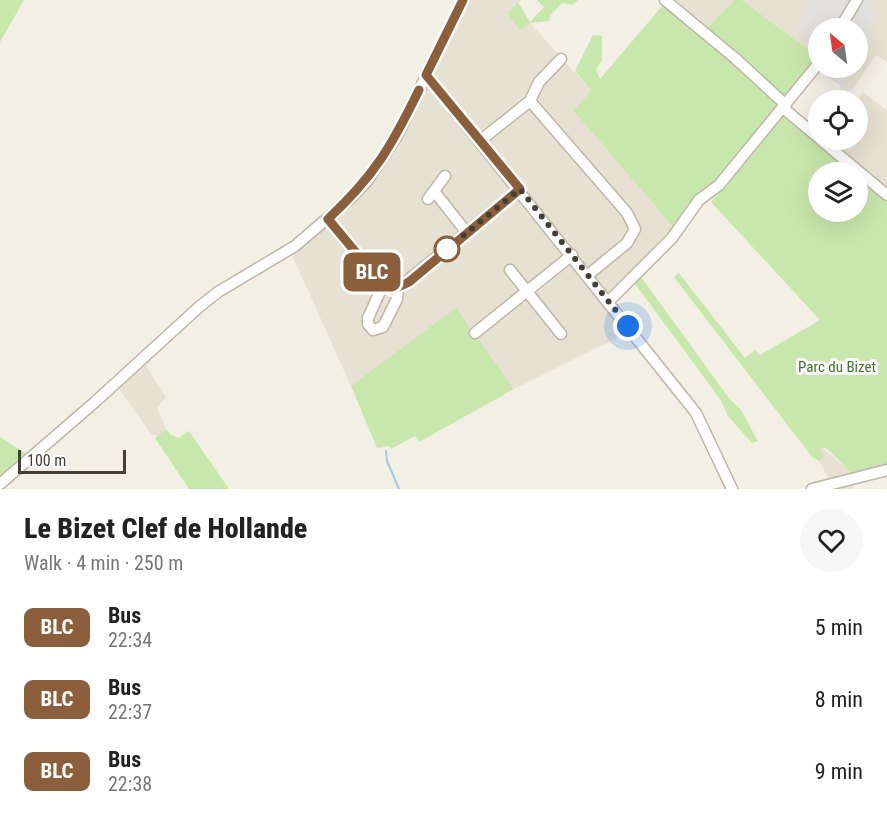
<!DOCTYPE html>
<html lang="en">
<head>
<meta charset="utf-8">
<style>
  :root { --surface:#fff; --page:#f6f6f6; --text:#222; --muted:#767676 }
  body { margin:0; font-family:"Roboto Condensed",sans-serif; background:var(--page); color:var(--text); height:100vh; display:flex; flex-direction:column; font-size:22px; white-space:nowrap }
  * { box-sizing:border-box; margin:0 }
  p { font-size:20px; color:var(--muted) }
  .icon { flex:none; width:33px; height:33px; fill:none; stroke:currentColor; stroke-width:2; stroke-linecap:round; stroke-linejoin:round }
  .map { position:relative; height:489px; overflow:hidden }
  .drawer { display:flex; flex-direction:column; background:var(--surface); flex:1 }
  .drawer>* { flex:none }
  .badge { padding:0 12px; border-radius:9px; font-size:21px; line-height:39px }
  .needle { width:39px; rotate:331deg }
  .fabs { position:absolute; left:808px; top:18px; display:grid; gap:12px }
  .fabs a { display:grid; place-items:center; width:60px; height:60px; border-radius:50%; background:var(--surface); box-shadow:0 6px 24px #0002; font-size:30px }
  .scale { position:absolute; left:18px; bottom:15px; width:108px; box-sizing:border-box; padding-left:6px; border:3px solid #443f34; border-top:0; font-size:16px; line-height:21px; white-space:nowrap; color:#443f34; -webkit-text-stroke:4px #fff; paint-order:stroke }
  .you { position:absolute; width:30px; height:30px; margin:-15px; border:4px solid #fff; border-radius:50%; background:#1a73e8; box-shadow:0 0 0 9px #1a73e833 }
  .map>.badge { position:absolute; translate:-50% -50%; box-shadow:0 0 0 3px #fff }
  .round { display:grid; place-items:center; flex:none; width:63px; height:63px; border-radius:32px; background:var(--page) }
  .headline { display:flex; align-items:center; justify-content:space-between; height:102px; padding:0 24px }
  h1 { font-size:28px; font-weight:800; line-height:45px }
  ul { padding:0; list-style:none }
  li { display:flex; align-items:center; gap:18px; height:72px; padding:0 24px }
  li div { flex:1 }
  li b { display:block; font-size:22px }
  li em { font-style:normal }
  li .badge { min-width:66px; font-weight:700; text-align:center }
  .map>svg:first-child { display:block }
  .residential { fill:#e6e1d2 }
  .green { fill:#c8e7ac }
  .parking { fill:#e3e1dd }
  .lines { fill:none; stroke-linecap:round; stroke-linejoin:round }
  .stream { stroke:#9fc9f0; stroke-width:2 }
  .minor-casing { stroke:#beb7a7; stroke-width:13 }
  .minor { stroke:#fff; stroke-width:10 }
  .line-casing { stroke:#fff; stroke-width:14 }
  .line { stroke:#8b5e3c; stroke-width:9 }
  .walk { stroke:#443f34; stroke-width:6; stroke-dasharray:0 10.8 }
  .stop-dot { fill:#fff; stroke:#8b5e3c; stroke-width:3 }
  .labels { text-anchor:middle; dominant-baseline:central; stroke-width:6; stroke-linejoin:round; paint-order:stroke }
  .park-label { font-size:15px; fill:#3f7627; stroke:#fff }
</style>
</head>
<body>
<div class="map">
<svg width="887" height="489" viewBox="0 0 887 489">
  <rect width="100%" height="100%" fill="#f2efe4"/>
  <!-- residential -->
  <path class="residential" d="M469,0H521L507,13L530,23L591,90L679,234L614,300L635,329L514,389L456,309L351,386L292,255L374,183L399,146Z
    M658,0H735L701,34Z
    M742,0H858L841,28H819V57Z
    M873,0H887V62L876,55L853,89L845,84L843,74L848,68H858V52L870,34L866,31L876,14L869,7Z
    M863,92L887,111V203L858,178V172L826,140H858L856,100Z
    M145,364L166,397L157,408L166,429L158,436L152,435L118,387Z
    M821,447L849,470L853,489H808L830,481L819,461L824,456L819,448Z"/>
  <!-- green -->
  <path class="green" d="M0,0H24L0,42Z
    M537,0H578L572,5L562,3L550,16L549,21L530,23L520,30L507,13L518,2L530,22L544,7Z
    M735,0H742L817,56L718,183L689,205L675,229L574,111L591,90L575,71L593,35L602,36V60L596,70L600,79L663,5L701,34Z
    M787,111L854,172H819V212H858V176L887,202V466L850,475L849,470L826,448H819L824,456L819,461L812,457L674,277L679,273L745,358L755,350L760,355L820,320L711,202Z
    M639,274L728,397L741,410L758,441L752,443L728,416L720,399L633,281Z
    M456,308L514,389L419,442L415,436L391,449L390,446L377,448L351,386Z
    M166,429L171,435L178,438L189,431L229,489H189L155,438Z
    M0,437L28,455L0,479Z"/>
  <!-- parking -->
  <path class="parking" d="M814,0H850L832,28H819V48L795,28Z
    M858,0H873L869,7L877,14L866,30L870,33L858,52V28H841Z
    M821,68H848L844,74L849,78L845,83L853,89L838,98L836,95L841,86L828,77Z"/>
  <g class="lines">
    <!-- stream -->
    <path class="stream" d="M386,451L387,461L399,489"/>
    <!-- minor casing -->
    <g class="minor-casing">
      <path id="minor" d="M665,0L736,59L786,105
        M840,28L857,0
        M561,59L539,82L530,101L627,213L635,229L627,243L588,275
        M426,75L696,413L732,489
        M783,108L819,138
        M481,140L530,101
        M821,140L887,195
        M434,191L467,233
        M428,199L445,176
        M328,219L384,287L397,289L520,189
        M510,270L561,334
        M383,285L368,318V324L373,330L383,327L397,299L398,288
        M609,301L672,238L699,200L719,185L819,63
        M475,333L572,255
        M0,484L95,402L199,307L218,292L295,246L350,199L368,180L396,138L463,0
        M812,489L887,470"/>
    </g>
    <!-- minor -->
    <use href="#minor" class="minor"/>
  </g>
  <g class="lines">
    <!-- line casing -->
    <g class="line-casing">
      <path id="line" d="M419,90C391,147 375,175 328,219L383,285L392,290L409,282L520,189L426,75L463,0"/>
    </g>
    <!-- line -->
    <use href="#line" class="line"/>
    <!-- walk -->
    <path class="walk" d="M447,249L520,189L628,326"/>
  </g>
  <!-- markers -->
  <circle class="stop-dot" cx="447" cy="249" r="12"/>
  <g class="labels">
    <!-- park labels -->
    <g class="park-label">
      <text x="837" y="367">Parc du Bizet</text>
    </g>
  </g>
</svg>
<div class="fabs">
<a><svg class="needle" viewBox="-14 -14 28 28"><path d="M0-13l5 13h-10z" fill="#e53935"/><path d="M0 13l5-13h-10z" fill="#767676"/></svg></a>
<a><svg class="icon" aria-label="locate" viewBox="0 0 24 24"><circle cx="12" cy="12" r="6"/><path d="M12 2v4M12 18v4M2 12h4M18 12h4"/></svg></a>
<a><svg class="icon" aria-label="layers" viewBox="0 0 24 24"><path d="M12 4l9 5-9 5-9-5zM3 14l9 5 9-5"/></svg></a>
</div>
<div class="scale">100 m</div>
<div class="you" style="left:628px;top:326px"></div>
<b class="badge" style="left:372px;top:272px;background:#8b5e3c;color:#fff">BLC</b>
</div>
<section class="drawer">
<div class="headline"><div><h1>Le Bizet Clef de Hollande</h1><p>Walk · 4 min · 250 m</p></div><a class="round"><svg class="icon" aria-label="heart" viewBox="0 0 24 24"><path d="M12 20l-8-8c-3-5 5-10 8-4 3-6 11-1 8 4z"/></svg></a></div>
<ul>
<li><span class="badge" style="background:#8b5e3c;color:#fff">BLC</span><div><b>Bus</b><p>22:34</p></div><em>5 min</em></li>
<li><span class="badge" style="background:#8b5e3c;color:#fff">BLC</span><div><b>Bus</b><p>22:37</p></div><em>8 min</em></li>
<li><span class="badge" style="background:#8b5e3c;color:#fff">BLC</span><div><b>Bus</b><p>22:38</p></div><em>9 min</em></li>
</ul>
</section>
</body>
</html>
